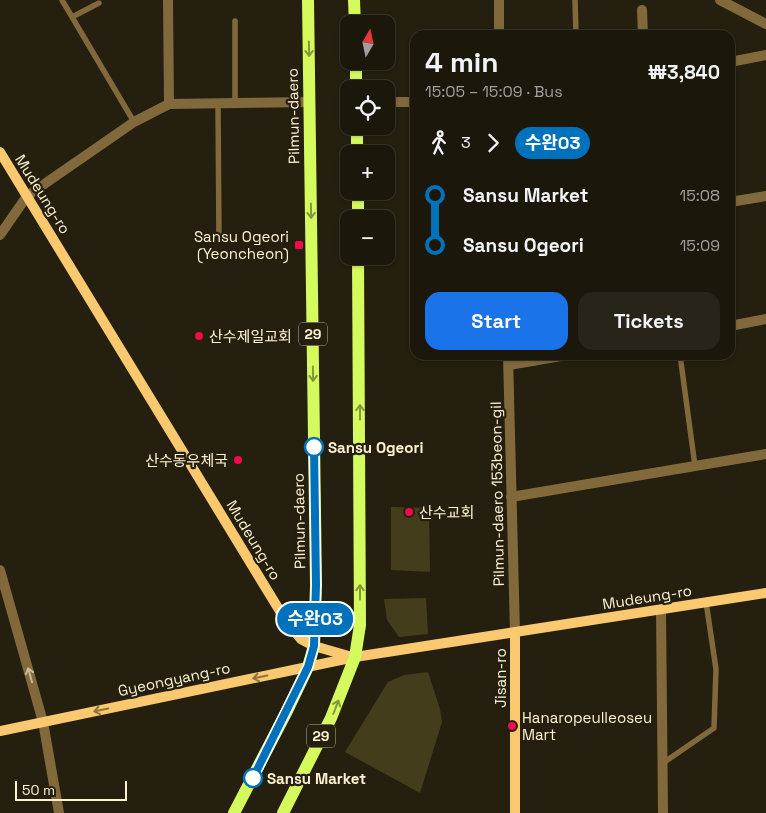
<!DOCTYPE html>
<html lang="en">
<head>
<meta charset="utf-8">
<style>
  :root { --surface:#1b170b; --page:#282419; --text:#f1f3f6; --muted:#a09f9d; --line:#39362c; --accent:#1a73e8 }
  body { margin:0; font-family:"Space Grotesk","Noto Sans KR",sans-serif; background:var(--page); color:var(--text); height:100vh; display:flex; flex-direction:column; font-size:19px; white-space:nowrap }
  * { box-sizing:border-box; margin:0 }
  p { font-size:16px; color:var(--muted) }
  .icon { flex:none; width:28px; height:28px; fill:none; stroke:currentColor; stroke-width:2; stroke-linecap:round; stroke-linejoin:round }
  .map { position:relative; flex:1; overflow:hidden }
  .side { position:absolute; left:410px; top:30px; width:325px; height:330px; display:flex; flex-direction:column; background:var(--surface); border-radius:15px; box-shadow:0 1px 4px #0004,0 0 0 1px var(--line) }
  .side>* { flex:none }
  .badge { padding:0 10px; border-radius:16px; font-size:18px; line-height:32px }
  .needle { width:32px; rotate:9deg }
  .tools { position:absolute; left:340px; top:15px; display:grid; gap:10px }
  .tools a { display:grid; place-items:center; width:55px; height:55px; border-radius:10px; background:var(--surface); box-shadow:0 1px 4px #0004,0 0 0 1px var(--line); font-size:25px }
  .scale { position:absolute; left:15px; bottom:12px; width:112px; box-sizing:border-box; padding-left:5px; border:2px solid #fef2d3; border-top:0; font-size:14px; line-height:18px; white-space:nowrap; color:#fef2d3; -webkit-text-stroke:4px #241f0f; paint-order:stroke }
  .map>.badge { position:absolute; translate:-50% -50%; box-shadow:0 0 0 2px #fff }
  .legs { display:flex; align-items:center; gap:8px; height:55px; padding:0 15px; font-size:16px }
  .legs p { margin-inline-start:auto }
  .head { display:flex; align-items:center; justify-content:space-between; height:85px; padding:0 15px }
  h1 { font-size:28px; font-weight:700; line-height:38px }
  .cta { display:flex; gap:10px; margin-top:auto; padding:10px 15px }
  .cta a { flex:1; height:58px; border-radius:15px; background:var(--accent); color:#fff; font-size:20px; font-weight:700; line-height:58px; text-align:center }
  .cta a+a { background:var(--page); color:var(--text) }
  ul { padding:0 15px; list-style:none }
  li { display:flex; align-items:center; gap:18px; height:50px; font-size:19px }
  li i { display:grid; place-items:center; width:8px; height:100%; margin:0 6px; background:currentColor }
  li i::after { content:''; width:12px; height:12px; margin:-6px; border:4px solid; border-radius:50%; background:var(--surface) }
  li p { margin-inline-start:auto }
  li:first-child i { background:linear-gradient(#0000 50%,currentColor 0) }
  li:last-child i { background:linear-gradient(currentColor 50%,#0000 0) }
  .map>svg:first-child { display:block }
  .building { fill:#443d1c }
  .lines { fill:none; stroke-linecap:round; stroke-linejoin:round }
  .lane { stroke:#81693c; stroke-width:5.5 }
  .street { stroke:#81693c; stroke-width:10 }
  .secondary { stroke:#fac86e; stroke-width:10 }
  .primary { stroke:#d4fa5e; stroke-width:12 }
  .oneway { stroke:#85973a }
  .oneway2 { stroke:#ccbb97 }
  .oneway3 { stroke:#8f743e }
  .line-1-casing { stroke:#fff; stroke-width:11 }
  .line-1 { stroke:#0072bc; stroke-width:8 }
  .poi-dot { fill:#f5084c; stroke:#241f0f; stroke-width:2 }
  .stop-1-dot { fill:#fff; stroke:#0072bc; stroke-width:2.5 }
  .labels { text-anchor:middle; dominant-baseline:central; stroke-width:4.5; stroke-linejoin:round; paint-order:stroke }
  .shield { fill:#241f0f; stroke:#bdb398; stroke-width:1 }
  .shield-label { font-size:14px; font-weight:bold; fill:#fef2d3 }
  .street-label { font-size:15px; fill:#fef2d3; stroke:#241f0f }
  .poi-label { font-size:15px; fill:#fef2d3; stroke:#241f0f; text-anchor:start }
  .stop-label { font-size:15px; font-weight:bold; fill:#fef2d3; stroke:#241f0f; text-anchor:start }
</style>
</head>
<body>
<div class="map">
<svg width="766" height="813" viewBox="0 0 766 813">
  <rect width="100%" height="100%" fill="#241f0f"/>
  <!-- building -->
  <path class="building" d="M391,507L429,508L430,572L391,570Z
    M426,598L428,634L399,637L387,620L384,599Z
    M428,672L440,709L442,722L420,793L345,752L388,682L404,675Z"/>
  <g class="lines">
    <!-- lane -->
    <path class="lane" d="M62,0L134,122
      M575,0L576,35
      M72,17L99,3
      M235,102V21
      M218,103L219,241
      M680,355L695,466
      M663,763L714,728L716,669L706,602"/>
    <!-- street -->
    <path class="street" d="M168,0L169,104
      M499,0V35
      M720,0L766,24
      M642,10L643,35
      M730,62L766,55
      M386,102H415
      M730,202L766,196
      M0,235L27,196L134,122L169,104L310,102
      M730,326L766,319
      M508,355L515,633
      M509,365L567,355
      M511,497L766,454
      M0,570L43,722L59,813
      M661,610L663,813"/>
    <!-- secondary -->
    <path class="secondary" d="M0,152L286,621L301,639L314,646L352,657
      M515,633V813
      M0,731L355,657L766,593"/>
    <!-- primary -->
    <path class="primary" d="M354,0L355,24
      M356,61V89
      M357,126V154
      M358,191V219
      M234,813L287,711L308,667L314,646L316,585L308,0
      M283,813L331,718L355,657L360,625L358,256"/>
  </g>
  <!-- one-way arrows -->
  <defs><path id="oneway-shaft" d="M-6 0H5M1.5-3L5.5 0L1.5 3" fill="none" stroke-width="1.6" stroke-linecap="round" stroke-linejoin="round" transform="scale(1.25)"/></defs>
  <g class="oneway">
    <use href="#oneway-shaft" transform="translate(309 49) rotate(89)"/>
    <use href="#oneway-shaft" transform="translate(311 211) rotate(89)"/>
    <use href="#oneway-shaft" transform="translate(313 374) rotate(89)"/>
    <use href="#oneway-shaft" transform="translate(360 412) rotate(-90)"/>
    <use href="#oneway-shaft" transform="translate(360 592) rotate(-90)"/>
    <use href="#oneway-shaft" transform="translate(336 707) rotate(-69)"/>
  </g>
  <use class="oneway2" href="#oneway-shaft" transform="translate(30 675) rotate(-106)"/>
  <g class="oneway3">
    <use href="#oneway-shaft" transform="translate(260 677) rotate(168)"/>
    <use href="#oneway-shaft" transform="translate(101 710) rotate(168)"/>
  </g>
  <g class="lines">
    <!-- line-1 casing -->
    <g class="line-1-casing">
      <path id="line-1" d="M253,778L308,667L314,646L316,585L314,447"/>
    </g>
    <!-- line-1 -->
    <use href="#line-1" class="line-1"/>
  </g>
  <!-- markers -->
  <g class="poi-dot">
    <rect x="294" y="240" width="10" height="10" rx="2.5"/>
    <circle cx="199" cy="336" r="5"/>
    <circle cx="238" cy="460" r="5"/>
    <circle cx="409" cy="512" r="5"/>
    <circle cx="512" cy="726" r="5"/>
  </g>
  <g class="stop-1-dot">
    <circle cx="314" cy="447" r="9"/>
    <circle cx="253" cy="778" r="9"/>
  </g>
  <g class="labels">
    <!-- shield labels -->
    <g class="shield">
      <rect x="299" y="322.5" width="28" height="23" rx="4"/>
      <rect x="307" y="724.5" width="28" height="23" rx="4"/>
    </g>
    <g class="shield-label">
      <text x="313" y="334">29</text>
      <text x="321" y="736">29</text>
    </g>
    <!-- street labels -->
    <g class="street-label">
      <text transform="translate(293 116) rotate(-91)">Pilmun-daero</text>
      <text transform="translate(43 194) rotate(58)">Mudeung-ro</text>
      <text transform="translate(497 494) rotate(-91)">Pilmun-daero 153beon-gil</text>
      <text transform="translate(299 521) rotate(-91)">Pilmun-daero</text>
      <text transform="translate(254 540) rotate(59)">Mudeung-ro</text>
      <text transform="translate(647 597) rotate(-9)">Mudeung-ro</text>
      <text transform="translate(500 678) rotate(-90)">Jisan-ro</text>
      <text transform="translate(174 679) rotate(-12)">Gyeongyang-ro</text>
    </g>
    <!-- poi labels -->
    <g class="poi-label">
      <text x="289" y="236" text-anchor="end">Sansu Ogeori<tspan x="289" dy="17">(Yeoncheon)</tspan></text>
      <text x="209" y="336">산수제일교회</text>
      <text x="228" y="460" text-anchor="end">산수동우체국</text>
      <text x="419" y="512">산수교회</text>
      <text x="522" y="717">Hanaropeulleoseu<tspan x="522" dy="17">Mart</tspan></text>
    </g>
    <!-- stop labels -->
    <g class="stop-label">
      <text x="328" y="447">Sansu Ogeori</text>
      <text x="267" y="778">Sansu Market</text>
    </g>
  </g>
</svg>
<div class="tools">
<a><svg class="needle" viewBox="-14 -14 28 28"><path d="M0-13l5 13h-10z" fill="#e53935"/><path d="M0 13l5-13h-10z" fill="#a09f9d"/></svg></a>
<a><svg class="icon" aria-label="locate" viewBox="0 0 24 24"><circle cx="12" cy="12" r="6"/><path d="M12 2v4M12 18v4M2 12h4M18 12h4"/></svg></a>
<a>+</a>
<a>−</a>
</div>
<div class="scale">50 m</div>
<b class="badge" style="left:315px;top:619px;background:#0072bc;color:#fff">수완03</b>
<section class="side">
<div class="head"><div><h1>4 min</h1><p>15:05 – 15:09 · Bus</p></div><b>₩3,840</b></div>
<div class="legs"><svg class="icon" aria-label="walk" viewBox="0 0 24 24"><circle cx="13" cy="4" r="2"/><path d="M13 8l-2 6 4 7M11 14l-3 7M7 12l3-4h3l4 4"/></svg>3<svg class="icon" aria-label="forward" viewBox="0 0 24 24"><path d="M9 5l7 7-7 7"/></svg><b class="badge" style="background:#0072bc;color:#fff">수완03</b></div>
<ul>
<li><i style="color:#0072bc"></i><b>Sansu Market</b><p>15:08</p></li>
<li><i style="color:#0072bc"></i><b>Sansu Ogeori</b><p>15:09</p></li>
</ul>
<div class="cta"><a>Start</a><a>Tickets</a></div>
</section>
</div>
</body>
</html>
